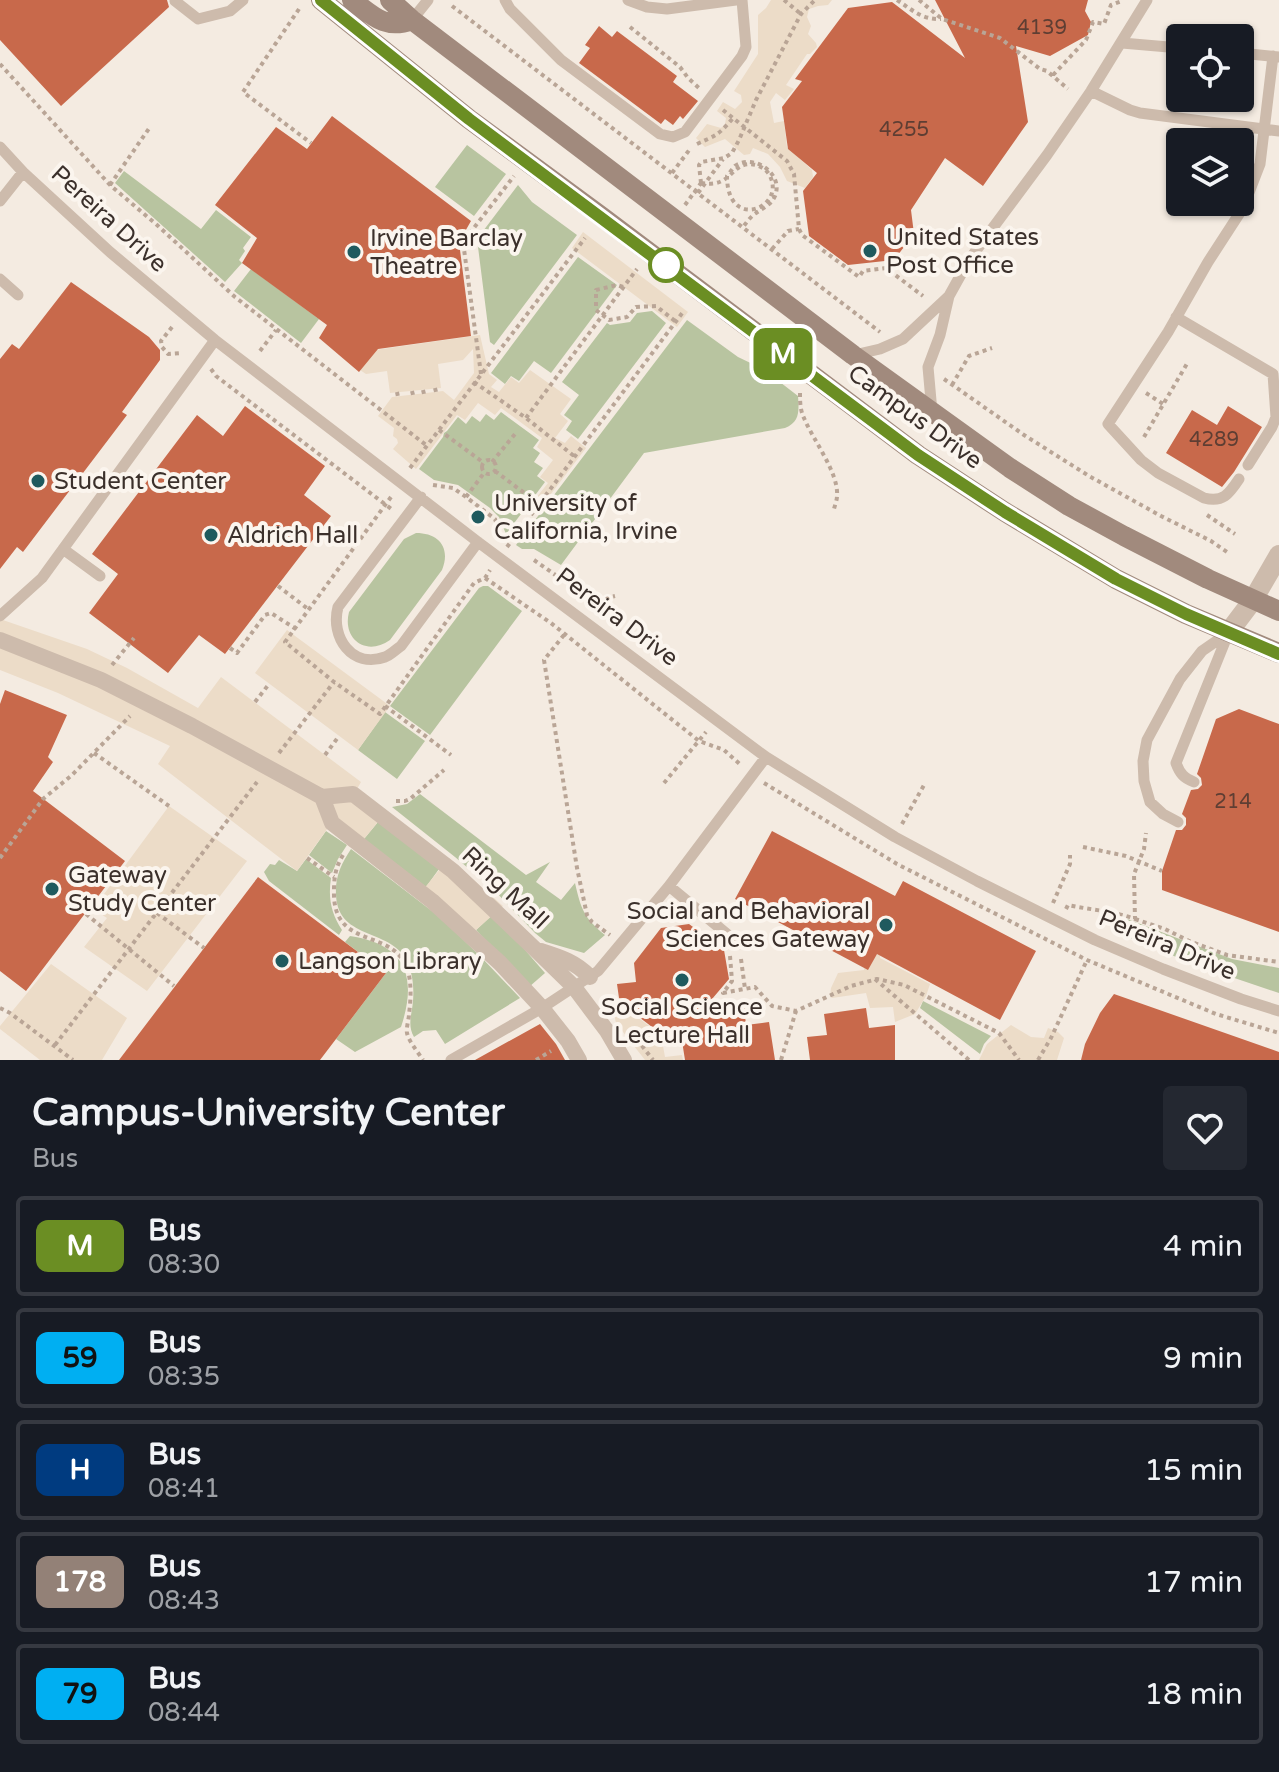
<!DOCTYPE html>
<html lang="en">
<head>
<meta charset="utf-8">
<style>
  :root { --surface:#171b24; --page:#242831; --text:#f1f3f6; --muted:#9ea1a6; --line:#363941 }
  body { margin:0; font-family:"Varela Round",sans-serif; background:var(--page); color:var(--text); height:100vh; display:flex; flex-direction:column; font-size:30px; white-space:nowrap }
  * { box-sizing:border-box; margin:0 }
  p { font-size:26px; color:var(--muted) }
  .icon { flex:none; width:44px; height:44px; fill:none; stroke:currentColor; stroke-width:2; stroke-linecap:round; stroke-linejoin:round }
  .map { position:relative; height:1060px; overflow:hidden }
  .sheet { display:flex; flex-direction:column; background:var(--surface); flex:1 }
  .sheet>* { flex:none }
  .badge { padding:0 16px; border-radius:12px; font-size:28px; line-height:52px }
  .tools { position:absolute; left:1166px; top:24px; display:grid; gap:16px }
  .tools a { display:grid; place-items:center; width:88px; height:88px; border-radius:8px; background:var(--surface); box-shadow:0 2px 6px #0004; font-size:40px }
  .map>.badge { position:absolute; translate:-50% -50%; box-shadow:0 0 0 4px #fff }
  .round { display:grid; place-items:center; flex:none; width:84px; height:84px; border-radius:8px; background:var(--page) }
  .head { display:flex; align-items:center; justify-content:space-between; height:136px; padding:0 32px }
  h1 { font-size:38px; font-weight:700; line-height:60px }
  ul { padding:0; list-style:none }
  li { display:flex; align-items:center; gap:24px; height:100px; margin:0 16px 12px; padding:0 16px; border:4px solid var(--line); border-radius:8px }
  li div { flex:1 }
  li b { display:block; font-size:30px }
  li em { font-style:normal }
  li .badge { min-width:88px; font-weight:700; text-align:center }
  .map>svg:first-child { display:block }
  .green { fill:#b8c4a0 }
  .plaza { fill:#ecdcc8 }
  .building { fill:#c8694b }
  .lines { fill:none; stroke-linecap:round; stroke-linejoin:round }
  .path { stroke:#b9a596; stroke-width:4; stroke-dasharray:4 4; stroke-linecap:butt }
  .service { stroke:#cdbbac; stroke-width:11 }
  .pedestrian { stroke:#cdbbac; stroke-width:16 }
  .minor { stroke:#cdbbac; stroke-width:20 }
  .secondary { stroke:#a18a7d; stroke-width:20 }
  .line-casing { stroke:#fff; stroke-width:18 }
  .line { stroke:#6b8e23; stroke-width:12 }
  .poi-dot { fill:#1f5a5e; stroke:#fbf5ee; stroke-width:3 }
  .stop-dot { fill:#fff; stroke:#6b8e23; stroke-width:4 }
  .labels { text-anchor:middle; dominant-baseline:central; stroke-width:8; stroke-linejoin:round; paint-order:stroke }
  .number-label { font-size:20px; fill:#5e3e33 }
  .street-label { font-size:24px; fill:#3b302b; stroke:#fbf5ee }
  .poi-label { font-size:24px; fill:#3b302b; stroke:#fbf5ee; text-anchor:start }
</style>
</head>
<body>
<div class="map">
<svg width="1279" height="1060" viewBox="0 0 1279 1060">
  <rect width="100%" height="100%" fill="#f4ebe1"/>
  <!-- green -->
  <path class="green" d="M467,145L506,174L474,216L435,187Z
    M124,171L201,229L216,210L251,237L243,248L245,251L239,260L242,263L225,282L115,183Z
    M518,185L532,202L577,235L494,345L490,342L477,239Z
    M578,257L617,285L551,373L534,361L519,381L511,376L505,384L491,373Z
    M251,269L319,319L301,343L234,291Z
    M652,311L666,323L578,439L566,430L572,421L564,415L579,395L562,382L607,323L610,325L630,322L637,313Z
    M687,320L738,357L763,369L798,396C799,411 800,422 785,428L644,453L561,565L534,549H522L516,545Z
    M501,412L539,440L533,448L540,453L534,462L543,468L537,476L545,482L506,534L499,517L490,508L458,485L434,480L419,469L443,437L444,433L447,431L458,417L466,424L472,416L480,422L486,414L494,420Z
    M416,533C439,533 451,548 442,570L390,640C366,657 342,639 349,612L404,539Z
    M483,586H488L522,611L430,735L390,706L479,588Z
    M385,712L425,741L397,779L358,750Z
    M420,794L526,875L550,862L536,882L561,900L575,883C581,909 584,918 605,935L584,953L546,942L535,933L493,889L455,857L392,807L407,804Z
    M378,822L439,869L426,887L364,839Z
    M326,831L347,845L338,859L332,873L309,855Z
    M351,849L441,918L482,958L520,998L445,1044L436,1030L423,1031L414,1037C407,1025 412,1014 413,1001C414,989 413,975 408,964C394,927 338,942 336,895C335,877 341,864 351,849Z
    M306,859L331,878C328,898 331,913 342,930L339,935L269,881L264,872L270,864L275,865L279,860L297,871Z
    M491,916L519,943L545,973L529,987L476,930Z
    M1122,917L1232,959L1279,968V993L1196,965L1115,932Z
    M350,936C405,944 418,976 401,1027L355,1052L336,1039L386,973L345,942Z
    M923,1001L991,1036L984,1044L980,1054L920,1008Z"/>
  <!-- plaza -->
  <path class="plaza" d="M771,0H832L828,5L818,6L809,9L807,17L811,26L808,34L816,43L817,47L810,54H807L786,85L794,89L785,100L776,93L770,102L774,123L784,121L787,147L812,170L813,177L805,188L787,181L780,167L768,154L753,148L750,154L744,155L725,139L705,147L696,138L707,124L721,128L725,124L726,118L717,111L723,102L735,109L742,102L741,95L734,91L758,54V15L766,8Z
    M583,232L688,312L677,327L572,248Z
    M480,335L489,374L497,380L491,387L499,392L511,377L519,383L530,370L571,399L560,414L568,421L555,438L565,443L571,436L586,448L544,503L536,498L548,483L540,477L553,460L537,447L542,438L501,408L495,415L478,403L465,420L457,415L416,469L393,449L398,443L397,439L393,436L394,428L378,416L392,397L443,391L454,400L474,373L473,349L463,360L438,364L441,388L390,393L387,371L366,374L360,370L375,350Z
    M0,619L87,649L127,668L198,708L221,677L361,782L357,789L387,811L364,839L328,828L297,871L158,764L170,746L58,693L0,670Z
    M287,630L390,706L358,750L255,673Z
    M169,806L247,861L147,991L84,947L107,918L93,909Z
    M449,858L503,906L476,930L418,896Z
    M867,950H881L880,958L930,984L926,996L915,1014L895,1022L893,1007L870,1008L866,993L832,998L830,996L831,988L838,973L864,970Z
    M51,964L127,1018L102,1060H40L0,1029V1026Z
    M615,1000L661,1035L665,1057L682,1055L683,1060H645L616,1023L613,1010Z
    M1011,1025L1031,1037L1044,1038L1048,1028L1058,1032L1064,1038L1057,1060H979L987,1044Z"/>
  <!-- building -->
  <path class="building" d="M0,0H167L169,7L61,106L0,40Z
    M935,0H1088L1085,11L1091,22L1088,35L1050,56L1016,46L1028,122L983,186L945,158L911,210L914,234L894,260L848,265L809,236L803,191L817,173L788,149L782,107L802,81L795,79L848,8L892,2L965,58Z
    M599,26L612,37L617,31L677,76L673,82L698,101L683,119L680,116L673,125L665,119L661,124L579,63L590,48L585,45Z
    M332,116L471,221L459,242L471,336L378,349L359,372L319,338L327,325L242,263L257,238L215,205L276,127L307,149Z
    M71,282L149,337L160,350V360L122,412L127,415L23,552L17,547L0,569V359L12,344L19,349Z
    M245,406L325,466L304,495L331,516L225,654L199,635L168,673L89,613L118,574L92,554L197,415L223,436Z
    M1228,406L1262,427L1234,472L1222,487L1166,453L1192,410L1217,425Z
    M5,690L67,715L48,757L53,762L33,791L125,861L26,991L0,971V704Z
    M1239,709L1279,724V932L1162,890V871L1176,830H1182L1186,825V818L1182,814L1191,790L1198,789L1202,785L1201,778L1197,774L1216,719Z
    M772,831L895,896L903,881L1036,951L1000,1020L877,954L868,970L735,899Z
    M258,877L386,973L336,1039L320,1060H119Z
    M689,924L724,950L729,979L701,1012L744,1006L746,1025L769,1022L775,1060H685L682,1041L664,1036L627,1008L628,1005L619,998L617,984L636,982L634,963L661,928Z
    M1114,994L1279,1052V1060H1081L1085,1044L1100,1013Z
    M866,1008L869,1028L895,1025V1060H810L807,1037L827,1035L824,1014Z
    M540,1024L556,1044L565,1060H475Z"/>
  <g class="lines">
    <!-- path -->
    <path class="path" d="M784,0L801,14
      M897,0C911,9 922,20 941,19
      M919,0L942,19L1000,38L1040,69L1047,71L1068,89
      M452,6L880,332
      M299,9L243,92L311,143
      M630,27L680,67L688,78L699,88
      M0,64L110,185L157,225L235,297L426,445
      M1053,75L1086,40L1093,22L1104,24L1111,5L1122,1
      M723,110L787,161L794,174L799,229L802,235L859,277L863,271L886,268L923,296
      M697,144C716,135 718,136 733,118
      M672,173L690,149
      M701,183C734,189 730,159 756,165C762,167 767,170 770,176C786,208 727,232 727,176C728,175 733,168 735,166C754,153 784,174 775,196C771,205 763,208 756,213C751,216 747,222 743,227
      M701,183L699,165L701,162L724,158L732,153L739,140L756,100L801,14L815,0
      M110,185L150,127
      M698,193L723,159
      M685,205L701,183
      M772,249L788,231L799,229
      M623,287L617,285L596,290V310L609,320L627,317L636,307L656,306L675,321
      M172,327L161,341L162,347L168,354L182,353
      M260,351L276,330
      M211,369L216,376L394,511
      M481,374L463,242L514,176
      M944,379L1024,435L1089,476L1161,516L1211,541L1227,552
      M474,382L526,418L574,456
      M952,385L969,356L992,348
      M435,388L436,392
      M423,390L424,394
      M412,391L413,395
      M397,392L398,397
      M800,393C800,401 800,410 804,418C813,440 839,473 837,496C837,500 835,505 834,509
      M1146,393L1163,404
      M526,418L637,269
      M439,430L484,463
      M1144,437L1188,362
      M482 467a7 7 0 1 1 14 0a7 7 0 1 1-14 0Z
      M492,462L515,434
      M410,468L585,238
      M495,471L539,504
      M433,485L453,488L466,497L495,519L501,537
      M391,497L285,642L334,682L380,714L474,583L485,578L490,570
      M466,497L484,473
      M1207,515L1235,534
      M507,547L683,312
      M534,560L564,581
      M485,578L551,623L699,741L724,750L742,766
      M278,586L308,609
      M590,599L594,601L615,596
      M564,635L544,660L577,868L587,915L592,922L610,935
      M230,648L237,653L265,615L271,613L296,629
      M112,665L134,638
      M255,702L269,684
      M385,706L451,755
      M94,753L169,806
      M279,753L334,682
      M325,755L339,736
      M664,783L706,732
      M764,783L897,864L1087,960L1216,1014L1279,1033
      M396,801H405L410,799L444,770
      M902,824L924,785
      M1083,847L1126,856L1162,871
      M343,855C336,866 334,877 334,890C332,949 388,928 406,965C412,980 411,999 409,1014C409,1019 406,1028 407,1033C409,1042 418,1052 423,1060
      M0,858L43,799L72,775L130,716
      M307,858L334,877
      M1053,903L1070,864V855
      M1066,909L1068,905C1091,910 1114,911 1135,919L1134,874L1144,849L1146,833
      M157,913L204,948
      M86,914L174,986
      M1135,919L1165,929L1189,941L1227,955L1279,962
      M1113,926L1116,920
      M730,956L732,981L723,993L755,987L772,1006L796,1011L851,986L877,979L904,985L999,1033L1019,1060
      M741,959L745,989
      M875,979L969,1060
      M0,1008L10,1013L73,1060
      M632,1033L653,1060
      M55,1045L257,782
      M536,1060L551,1051
      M781,1060L796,1011
      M1038,1060L1051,1038L1087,960"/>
    <!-- service -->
    <path class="service" d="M505,0L510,9L561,60L660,134L673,137L685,132L742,56L746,47L742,0
      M628,0L647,7L667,9L736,0
      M175,1L198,19L230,11L243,0
      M412,20L428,0
      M1122,43L1180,48
      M1240,53L1279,57
      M1091,91L1130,110L1140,113L1279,131
      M0,147L23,172L110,252L215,340L478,542L766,757L895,837L977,881L1095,940L1163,969L1241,999L1279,1011
      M0,201L23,172
      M0,279L18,295
      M1176,317L1273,374L1276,417L1272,427L1248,465
      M854,355L880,349L903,339L949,296
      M932,412L928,367L940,335L949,296L969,260L1047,155L1091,91L1147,0
      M1239,479C1229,494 1223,503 1204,498L1158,473L1141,460L1108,424L1168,332L1208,262L1243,208L1260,164L1273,56
      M421,497L338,607C330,637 352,669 385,657C391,655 395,650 401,646L478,542
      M63,549L100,576
      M0,616L42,578L215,340
      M1194,782C1184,778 1180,774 1176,763L1228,634
      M1178,822L1163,814L1150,802L1144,781L1143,761L1147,740L1180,679L1202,651L1228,633
      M669,886L739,944
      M451,1060L542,1008L598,971L669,886L766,757"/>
    <!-- pedestrian -->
    <path class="pedestrian" d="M0,640L101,680L192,726L322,797L353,794L453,871L536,950L574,987L607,1031L624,1060
      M322,797L332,823L432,901L500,963L542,1008L568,1041L579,1060
      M541,951C560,957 576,962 590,977"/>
    <!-- minor -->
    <path class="minor" d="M1228,633L1253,600L1279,555"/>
    <!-- secondary -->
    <path class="secondary" d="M321,0L469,119L601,216L918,455L1005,512L1116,579L1186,614L1279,653
      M352,0C373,16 385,30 412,20
      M390,0L412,20L853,355L1010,468L1069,506L1124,536L1208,579L1279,611"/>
  </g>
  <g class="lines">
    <!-- line casing -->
    <g class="line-casing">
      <path id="line" d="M321,0L469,119L918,455L1005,512L1116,579L1186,614L1279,654"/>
    </g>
    <!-- line -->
    <use href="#line" class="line"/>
  </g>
  <!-- markers -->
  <g class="poi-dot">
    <circle cx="870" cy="251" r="8"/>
    <circle cx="354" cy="252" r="8"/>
    <circle cx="38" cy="481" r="8"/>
    <circle cx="478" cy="517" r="8"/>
    <circle cx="211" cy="535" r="8"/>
    <circle cx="52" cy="889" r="8"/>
    <circle cx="886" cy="925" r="8"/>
    <circle cx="282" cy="961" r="8"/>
    <circle cx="682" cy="980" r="8"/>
  </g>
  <circle class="stop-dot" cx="666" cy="265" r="16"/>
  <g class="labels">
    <!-- number labels -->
    <g class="number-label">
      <text x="1042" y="28">4139</text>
      <text x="904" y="130">4255</text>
      <text x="1214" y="440">4289</text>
      <text x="1233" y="802">214</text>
    </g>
    <!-- street labels -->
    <g class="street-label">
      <text transform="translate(109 219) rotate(42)">Pereira Drive</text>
      <text transform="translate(915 417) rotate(36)">Campus Drive</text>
      <text transform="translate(617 617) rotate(37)">Pereira Drive</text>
      <text transform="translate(505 888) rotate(43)">Ring Mall</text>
      <text transform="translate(1167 945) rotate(23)">Pereira Drive</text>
    </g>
    <!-- poi labels -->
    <g class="poi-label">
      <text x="886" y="237">United States<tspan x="886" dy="28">Post Office</tspan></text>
      <text x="370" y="238">Irvine Barclay<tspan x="370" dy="28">Theatre</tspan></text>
      <text x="54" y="481">Student Center</text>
      <text x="494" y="503">University of<tspan x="494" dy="28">California, Irvine</tspan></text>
      <text x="227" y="535">Aldrich Hall</text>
      <text x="68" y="875">Gateway<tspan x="68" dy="28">Study Center</tspan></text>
      <text x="870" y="911" text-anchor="end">Social and Behavioral<tspan x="870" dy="28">Sciences Gateway</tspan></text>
      <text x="298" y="961">Langson Library</text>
      <text x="682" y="1007" text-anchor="middle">Social Science<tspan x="682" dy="28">Lecture Hall</tspan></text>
    </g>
  </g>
</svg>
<div class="tools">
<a><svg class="icon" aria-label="locate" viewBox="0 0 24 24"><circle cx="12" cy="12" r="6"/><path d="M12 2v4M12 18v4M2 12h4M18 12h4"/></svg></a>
<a><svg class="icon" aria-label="layers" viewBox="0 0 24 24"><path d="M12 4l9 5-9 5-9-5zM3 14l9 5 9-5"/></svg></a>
</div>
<b class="badge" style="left:783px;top:354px;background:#6b8e23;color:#fff">M</b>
</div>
<section class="sheet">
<div class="head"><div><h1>Campus-University Center</h1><p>Bus</p></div><a class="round"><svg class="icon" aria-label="heart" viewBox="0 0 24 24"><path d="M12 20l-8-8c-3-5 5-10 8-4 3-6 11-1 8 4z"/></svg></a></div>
<ul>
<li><span class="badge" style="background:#6b8e23;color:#fff">M</span><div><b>Bus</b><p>08:30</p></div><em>4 min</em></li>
<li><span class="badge" style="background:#00aff2;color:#111">59</span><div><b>Bus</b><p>08:35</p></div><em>9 min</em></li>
<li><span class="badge" style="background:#003b80;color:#fff">H</span><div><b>Bus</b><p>08:41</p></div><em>15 min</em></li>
<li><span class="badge" style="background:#938177;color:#fff">178</span><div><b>Bus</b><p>08:43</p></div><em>17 min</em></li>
<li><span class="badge" style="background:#00aff2;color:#111">79</span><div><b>Bus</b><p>08:44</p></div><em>18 min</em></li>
</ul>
</section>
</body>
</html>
